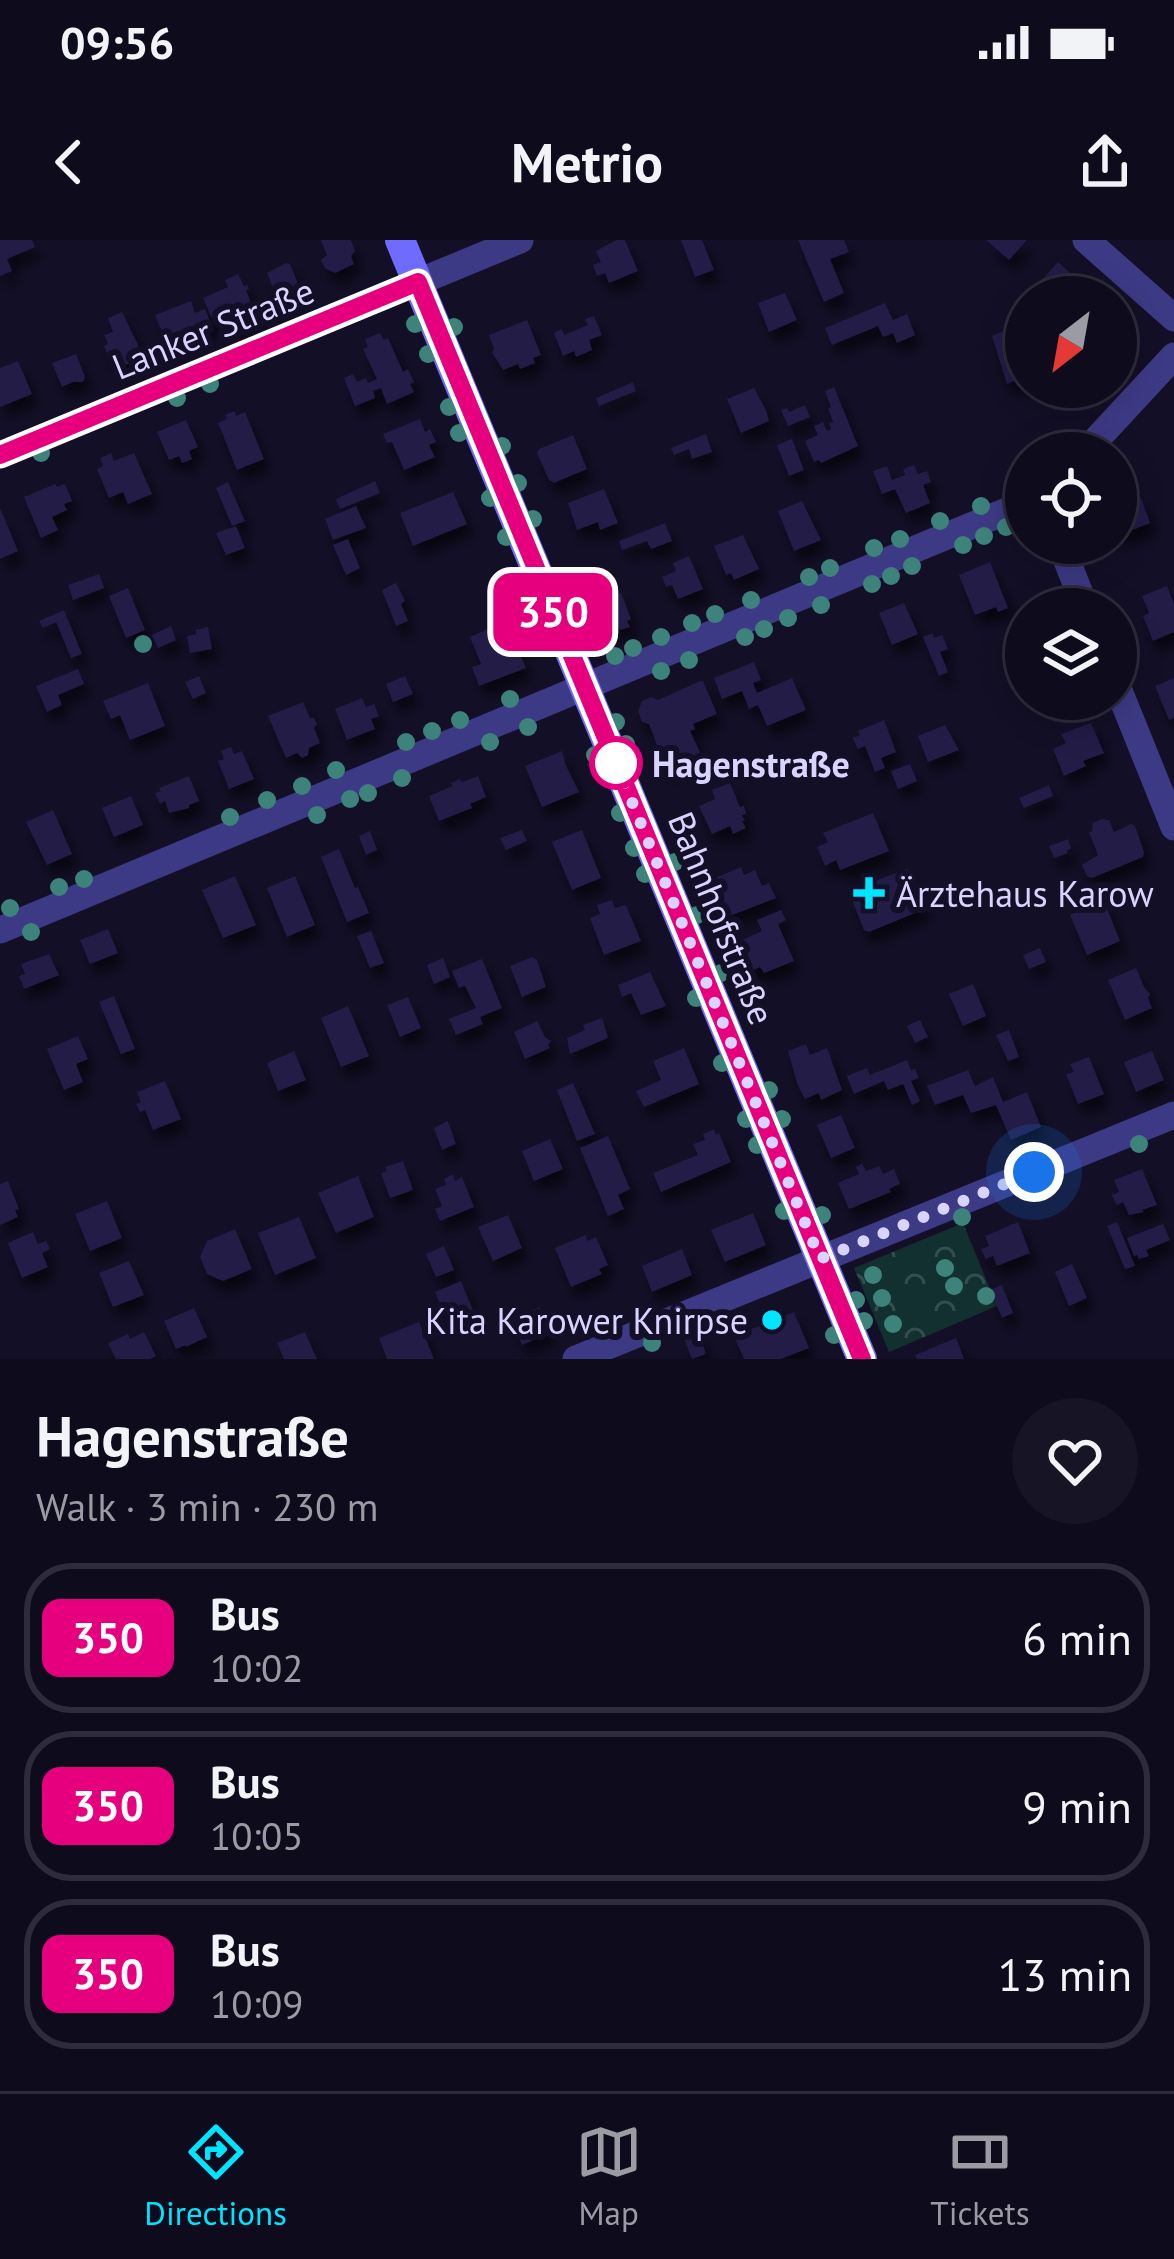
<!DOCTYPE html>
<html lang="en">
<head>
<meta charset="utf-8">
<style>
  :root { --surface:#0e0b1c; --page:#171425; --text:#f1f3f6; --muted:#9b9ba3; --line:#2e2b3b; --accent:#00e5ff }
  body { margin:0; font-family:"PT Sans",sans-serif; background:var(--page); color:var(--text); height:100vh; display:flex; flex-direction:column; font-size:45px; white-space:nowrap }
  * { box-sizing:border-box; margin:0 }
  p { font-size:39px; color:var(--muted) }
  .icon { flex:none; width:66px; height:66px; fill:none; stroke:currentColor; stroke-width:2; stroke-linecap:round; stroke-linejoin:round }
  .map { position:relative; height:1119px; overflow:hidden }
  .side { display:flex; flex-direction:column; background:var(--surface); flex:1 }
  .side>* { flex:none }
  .badge { padding:0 24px; border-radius:18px; font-size:42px; line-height:78px }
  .needle { width:78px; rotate:211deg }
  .tools { position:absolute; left:1005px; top:36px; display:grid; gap:24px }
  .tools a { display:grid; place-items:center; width:132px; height:132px; border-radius:50%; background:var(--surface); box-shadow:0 6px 30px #0003,0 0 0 3px var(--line); font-size:60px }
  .you { position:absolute; width:60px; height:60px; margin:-30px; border:9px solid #fff; border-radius:50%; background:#1a73e8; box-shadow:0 0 0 18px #1a73e833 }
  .map>.badge { position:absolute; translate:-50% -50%; box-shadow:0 0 0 6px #fff }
  .round { display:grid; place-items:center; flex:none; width:126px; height:126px; border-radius:63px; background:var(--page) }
  .overview { display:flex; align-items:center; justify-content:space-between; height:204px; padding:0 36px }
  h1 { font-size:57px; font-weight:600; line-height:90px }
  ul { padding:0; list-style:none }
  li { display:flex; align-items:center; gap:36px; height:150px; margin:0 24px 18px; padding:0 12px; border:6px solid var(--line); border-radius:48px }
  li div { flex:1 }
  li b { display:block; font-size:45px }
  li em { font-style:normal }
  li .badge { min-width:132px; font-weight:700; text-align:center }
  .status { display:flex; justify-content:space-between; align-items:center; height:84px; padding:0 60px; background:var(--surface); direction:ltr }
  .status svg { height:33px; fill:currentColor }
  header { display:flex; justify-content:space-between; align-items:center; height:156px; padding:0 36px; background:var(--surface); font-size:54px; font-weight:600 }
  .tabs { display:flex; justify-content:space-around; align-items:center; height:168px; border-top:3px solid var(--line); background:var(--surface); font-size:33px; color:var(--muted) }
  .tabs a { display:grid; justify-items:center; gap:6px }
  .tabs .current { color:var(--accent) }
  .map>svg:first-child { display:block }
  .park { fill:url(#park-crowns) }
  .building { fill:#241b47; filter:url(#shadow) }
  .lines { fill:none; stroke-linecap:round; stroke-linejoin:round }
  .minor { stroke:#3d3a85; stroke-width:27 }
  .secondary { stroke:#6f6bff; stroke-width:30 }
  .tree { fill:#3d827b }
  .line-casing { stroke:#fff; stroke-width:27 }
  .line { stroke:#e6007e; stroke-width:18 }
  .walk { stroke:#d9d4ff; stroke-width:12; stroke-dasharray:0 21.6 }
  .stop-dot { fill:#fff; stroke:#e6007e; stroke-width:6 }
  .poi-dot { fill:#00e5ff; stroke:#130f26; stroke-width:4.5 }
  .labels { text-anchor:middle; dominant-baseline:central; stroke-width:12; stroke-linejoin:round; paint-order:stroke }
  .street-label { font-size:36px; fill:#d9d4ff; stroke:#130f26 }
  .stop-label { font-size:36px; font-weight:bold; fill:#d9d4ff; stroke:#130f26; text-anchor:start }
  .poi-label { font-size:36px; fill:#d9d4ff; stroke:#130f26; text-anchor:start }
</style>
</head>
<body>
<div class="status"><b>09:56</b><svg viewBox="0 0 49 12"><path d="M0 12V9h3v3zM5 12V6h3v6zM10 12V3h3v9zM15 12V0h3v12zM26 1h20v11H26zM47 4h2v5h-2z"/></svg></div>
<header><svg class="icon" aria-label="back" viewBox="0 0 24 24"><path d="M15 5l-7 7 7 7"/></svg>Metrio<svg class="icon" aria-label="share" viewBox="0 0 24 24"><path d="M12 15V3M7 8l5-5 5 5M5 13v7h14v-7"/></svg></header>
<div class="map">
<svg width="1174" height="1119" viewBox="0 0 1174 1119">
  <defs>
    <pattern id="park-crowns" width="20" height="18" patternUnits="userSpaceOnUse" patternTransform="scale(3)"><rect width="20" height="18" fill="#12302f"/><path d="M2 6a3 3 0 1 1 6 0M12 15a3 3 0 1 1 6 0" fill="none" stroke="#344d4e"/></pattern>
    <filter id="shadow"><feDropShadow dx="6" dy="11" stdDeviation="6" flood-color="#0009"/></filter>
  </defs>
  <rect width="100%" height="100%" fill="#130f26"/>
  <!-- park -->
  <path class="park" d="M963,983L997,1066L889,1112L854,1028Z"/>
  <!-- building -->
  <path class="building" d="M0,0H32L35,7L7,19L12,31L0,36Z
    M321,0H351L355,11L351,16L354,24L335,33L325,28L321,20L327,15Z
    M616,0H625L638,31L609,43L605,33L597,36L593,25L601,22L596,11Z
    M681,0H702L714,30L695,37Z
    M798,0H844L849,12L830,19L844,53L824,62Z
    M986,0H1027L1009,20Z
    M1058,22L1079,41L1065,57H1057L1040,42Z
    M286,23L290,24L301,51L278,62L267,33Z
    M238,34L244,46L247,45L249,49L246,50L256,75L228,86L224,76L213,81L203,58L228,47L225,40Z
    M785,53L797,80L769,92L758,63Z
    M191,61L195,73L205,69L212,86L168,107L155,75Z
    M885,63L893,80L907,74L915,95L897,103L893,93L883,97L878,86L832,105L825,88Z
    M122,72L144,117L118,128L114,119L110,121L104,106L108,104L104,95L113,92L108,78Z
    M594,76L602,95L589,100L592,110L576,117L574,111L563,116L554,93L562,89L564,95L588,85L585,79Z
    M527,80L541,115L533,118L535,123L520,129L518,124L503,130L492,112L494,109L489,95Z
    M1026,81V141L1023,142L1021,138L1007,144L992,96Z
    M380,93L384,100L388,98L403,132L408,129L414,142L410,144L414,152L387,164L381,148L373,151L375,158L355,166L344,138L353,134L357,142L366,138L368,143L377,139L363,109L368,107L365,99Z
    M76,114L85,137L83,142H73L62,147L52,123Z
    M18,121L32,154L0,167V128Z
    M633,142L636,151L599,166L596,158Z
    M834,147L858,206L821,223L819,220L814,222L805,201L818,195L814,186L823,182L827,191L831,189L829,183L833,182L828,168L831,167L825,151Z
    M754,148L766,170L769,181L741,193L727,159Z
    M805,165L810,177L788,186L781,170L787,168L789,172Z
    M234,171L236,176L245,172L264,219L237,230L218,183L227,179L225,175Z
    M420,179L425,192L430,189L436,202L429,205L435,217L404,230L392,202L387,203L383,194Z
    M186,180L198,207L189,211L192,219L182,223L179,216L169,220L157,192Z
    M706,194L712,212L692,219L689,209L674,215L671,208Z
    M573,195L587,229L554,243L549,240L537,213L539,209Z
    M792,199L804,230L789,236L777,205Z
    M111,213L114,221L134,213L152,254L128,264L123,252L109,258L97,229L103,226L100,218Z
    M914,225L918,234L927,231L931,242L923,245L930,263L906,273L895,249L882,254L873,231L887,226L892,240L905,235L903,229Z
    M375,241L380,253L340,269L336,259Z
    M228,242L245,281L232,286L216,248Z
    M1126,243L1133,261L1141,258L1150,283L1117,296L1116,246Z
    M55,244L57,247L65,244L72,261L64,264L67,270L52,277L58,290L41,298L24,257Z
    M604,249L618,283L600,290L598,282L577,290L568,263Z
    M453,252L467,284L413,306L400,273Z
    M802,261L821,300L794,311L778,271Z
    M356,266L366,288L333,300L325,279Z
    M0,268L18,311L0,319Z
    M665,283L672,301L651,309L647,301L622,310L619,301Z
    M236,286L245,308L226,315L216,293Z
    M743,295L759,329L734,340L731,333L726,335L714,306Z
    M348,299L360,328L346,335L333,305Z
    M689,316L703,349L678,359L672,345L666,347L662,337L676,331L673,323Z
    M990,322L1008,368L998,372L996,367L975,375L959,335Z
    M99,334L104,348L73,360L68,345Z
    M396,343L405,361L401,364L408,381L396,386L382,350Z
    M1167,346L1174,364V392L1153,401L1143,376L1149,373L1142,356Z
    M128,348L145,390L126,398L109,356Z
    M621,353L631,379L627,381L630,387L620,390L617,385L608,389L597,362Z
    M904,363L918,394L892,405L879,373Z
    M64,370L82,414L71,418L56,382L43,388L39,381Z
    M506,381L526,428L479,446L472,427L481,424L470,397Z
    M171,386L176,400L158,408L152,395Z
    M208,387L212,409L190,413L187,396L197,394L195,390Z
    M933,393L934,398L942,395L948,409L940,412L948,432L939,436L923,397Z
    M754,422L761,440L753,443L757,453L792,438L806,470L767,486L758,465L749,469L742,451L722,459L714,438Z
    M78,429L84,444L58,455L62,465L47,472L36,446Z
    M199,436L206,453L193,459L185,442Z
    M405,436L413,454L393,462L386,444Z
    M1174,438V478L1169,480L1155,446Z
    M700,441H703L717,474L693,484L695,489L690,491L701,514L666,529L649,484L642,482L638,471L642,461L651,457L658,460Z
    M148,443L165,486L130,500L120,475L111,479L103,461Z
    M362,458L366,467L374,464L379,476L371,479L375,489L347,500L335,469Z
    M303,462L310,478H314L317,484L314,488L320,503L309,508L308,515L302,518L297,513L286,518L268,476Z
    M884,480L896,512L881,518L885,528L875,532L865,506L858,509L853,498L860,495L858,491Z
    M1091,483L1104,513L1083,521L1086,526L1064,536L1053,509L1066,503L1061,494Z
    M945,485L959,510L928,522L918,496Z
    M231,507L234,514L242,511L254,539L229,549L218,521L224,519L221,511Z
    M562,511L566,526L579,552L542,567L525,526Z
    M910,524L917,541L898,549L891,531Z
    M189,536L199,561L189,565V568L169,573L165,561L160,564L155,553L161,551L159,548Z
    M478,536L486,557L470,564L472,568L439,581L429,556L453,546L451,543L460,539L462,542Z
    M730,543L740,567L744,566L746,574L742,575L745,581H742L746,588L733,594L730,586L712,594L699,566L715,559L712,550Z
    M1049,545L1053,556L1024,568L1019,558Z
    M131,556L143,585L114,597L102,568Z
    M53,570L72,614L47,625L26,582Z
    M873,573L889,611L840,630L836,620L825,626L817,607L828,602L823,593Z
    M1102,579L1109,580L1114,592L1131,584L1135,586L1144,612L1143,617L1092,638L1087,636L1082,625L1098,615L1089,592L1092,591L1093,583Z
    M522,590L527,601L506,610L500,598Z
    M582,590L601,638L572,650L552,602Z
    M370,591L377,610L366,615L359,596Z
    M1068,599L1071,609L1067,610L1068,613L1054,618L1049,606Z
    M339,609L355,648L358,647L369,673L347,682L321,617Z
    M741,627L744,635L755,630L762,646L769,643L776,658L727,677L711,640Z
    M906,629L910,630L925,666L922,670L869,692L864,690L852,660L853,656L870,649L868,644Z
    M235,636L256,685L223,698L202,650Z
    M295,636L315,685L287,697L267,648Z
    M612,660L615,668L626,665L641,701L604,715L590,678L600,674L597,665Z
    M1104,661L1120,701L1087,715L1070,675Z
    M781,670L786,680L778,684L794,721L764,733L760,727L749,732L738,702L762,691L757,680Z
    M108,689L118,713L90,724L80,700Z
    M371,691L384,723L370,728L357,696Z
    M1040,708L1046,722L1029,729L1023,715Z
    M49,714L59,735L24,749L19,736L25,734L21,724Z
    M532,717L537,720L546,747L522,757L510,726Z
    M443,718L450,737L434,744L427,725Z
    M482,719L502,768L480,777L483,784L456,795L449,779L476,768L465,746L459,748L452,731Z
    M1136,728L1144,747L1150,754L1148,758L1152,768L1125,780L1108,740Z
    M650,732L666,766L641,775L631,753L622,757L618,745Z
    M973,744L986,776L963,786L949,754Z
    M114,756L135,809L121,814L99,762Z
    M408,757L421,788L400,797L387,765Z
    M348,766L369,816L341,827L321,778Z
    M602,778L608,798L570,814L567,798L585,790L583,785Z
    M920,780L928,797L915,803L907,786Z
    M537,781L545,797L551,801L548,805L550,808L525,819L514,792Z
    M1009,790L1019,817L1008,821L996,795Z
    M78,796L88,819L76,824L83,842L64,850L47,809Z
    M806,804L810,815L827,808L842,850L821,860L819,853L805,859L798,846L788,811Z
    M684,808L699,844L644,867L636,851L661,840L653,821Z
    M294,811L306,840L278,851L267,823Z
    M1152,811L1164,840L1136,852L1124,822Z
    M1089,817L1104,854L1078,864L1066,834L1074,832L1070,824Z
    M907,820L911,830L915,829L919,838L911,841L920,861L912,865L903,844L888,850L884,841L854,854L847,836L867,828L870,835Z
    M968,830L975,846L993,837L1003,862L1027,852L1041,887L1011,900L996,865L971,873L963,855L935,865L927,846Z
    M165,841L181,879L153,890L145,870L140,872L136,864L141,862L137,852Z
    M573,843L595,894L577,901L557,850Z
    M841,875L855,908L831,918L817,885Z
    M448,881L456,904L442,910L434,888Z
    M714,889L716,895L719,893L731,922L661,952L653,933L698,915L693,904L705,900L703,894Z
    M608,896L630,949L618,955L624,969L608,976L580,908Z
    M550,899L563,929L534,941L522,911Z
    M403,921L413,950L390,958L381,933L387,931L385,927Z
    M862,924L866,931L879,926L883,934L894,929L900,944L889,949L891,952L849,969L838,943L859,934L856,927Z
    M1142,929L1157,965L1142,970L1144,972L1129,975L1123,962L1117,965L1112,955L1119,952L1114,940Z
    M453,934L455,941L462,937L474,967L440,981L435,969L442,966L435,949L446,945L444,939Z
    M358,936L374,977L336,993L318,953Z
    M8,941L19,969L15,970L18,977L0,985V944Z
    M107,961L122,998L90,1011L75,974Z
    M753,973L766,1005L725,1022L711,990Z
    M508,975L522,1008L493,1021L478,987Z
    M299,977L316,1018L275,1035L258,993Z
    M1018,982L1030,1013L997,1026L993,1016L986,1019L981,1009L989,1006L985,996Z
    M1117,982L1135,1026L1125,1029L1107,986Z
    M1163,984L1170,1000L1146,1010L1149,1016L1139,1019L1137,1015L1134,1016L1127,998Z
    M235,989L252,1029L223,1041L207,1034L200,1017L207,1001Z
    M33,992L38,1004L46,1001L50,1009L42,1013L48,1027L22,1038L8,1003Z
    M586,995L587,1001L596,997L608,1025L599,1029L602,1034L571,1047L555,1008Z
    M444,1006L454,1030L436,1037L426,1014Z
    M682,1009L692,1035L652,1052L642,1026Z
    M129,1021L144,1055L113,1067L99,1033Z
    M1072,1024L1087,1058L1069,1066L1055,1032Z
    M461,1041L474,1073L448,1083L435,1052Z
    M1002,1045L1013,1073L1002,1078L990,1050Z
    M540,1067L543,1075L550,1076V1083L547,1085L550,1093L522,1105L511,1079Z
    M194,1068L207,1097L186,1107V1105L176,1109L164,1081Z
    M794,1072L809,1108L781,1119H744L734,1096Z
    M419,1082L434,1119H387L379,1098Z
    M144,1092L156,1116L150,1119H116L108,1103L128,1094L130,1099Z
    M305,1092L317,1119H284L277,1103Z
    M699,1093L706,1114L692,1119L684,1099Z
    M956,1098L964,1119H917L915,1115Z"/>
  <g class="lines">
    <!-- minor -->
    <path class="minor" d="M1086,0L1174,78
      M1084,213L1174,116
      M0,215L520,0
      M1060,303L1086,369
      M1116,443L1174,587
      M0,690L1026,263
      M576,1119L1174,875"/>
    <!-- secondary -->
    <path class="secondary" d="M400,0L862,1119"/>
  </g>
  <!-- trees -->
  <g class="tree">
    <circle cx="415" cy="84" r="9"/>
    <circle cx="454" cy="87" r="9"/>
    <circle cx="428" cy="114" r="9"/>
    <circle cx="210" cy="144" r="9"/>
    <circle cx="177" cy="158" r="9"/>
    <circle cx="449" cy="167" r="9"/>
    <circle cx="459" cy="193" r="9"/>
    <circle cx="502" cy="206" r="9"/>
    <circle cx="41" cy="213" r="9"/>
    <circle cx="518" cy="243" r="9"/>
    <circle cx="1014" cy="251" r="9"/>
    <circle cx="490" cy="258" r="9"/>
    <circle cx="981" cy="266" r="9"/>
    <circle cx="533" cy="279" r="9"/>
    <circle cx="940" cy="281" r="9"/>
    <circle cx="1006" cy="287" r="9"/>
    <circle cx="984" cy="296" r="9"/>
    <circle cx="506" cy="297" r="9"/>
    <circle cx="900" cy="299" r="9"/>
    <circle cx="963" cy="305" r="9"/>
    <circle cx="874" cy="308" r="9"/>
    <circle cx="912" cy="326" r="9"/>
    <circle cx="830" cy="328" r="9"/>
    <circle cx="891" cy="336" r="9"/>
    <circle cx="809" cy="337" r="9"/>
    <circle cx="872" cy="344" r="9"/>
    <circle cx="751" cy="360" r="9"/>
    <circle cx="821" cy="365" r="9"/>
    <circle cx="715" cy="374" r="9"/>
    <circle cx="788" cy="378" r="9"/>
    <circle cx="692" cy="383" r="9"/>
    <circle cx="542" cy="389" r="9"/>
    <circle cx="764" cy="389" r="9"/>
    <circle cx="661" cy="397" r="9"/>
    <circle cx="745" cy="397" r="9"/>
    <circle cx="143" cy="404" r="9"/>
    <circle cx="633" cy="408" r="9"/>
    <circle cx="615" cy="416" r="9"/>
    <circle cx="689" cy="420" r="9"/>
    <circle cx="661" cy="431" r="9"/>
    <circle cx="510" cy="459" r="9"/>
    <circle cx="460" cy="480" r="9"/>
    <circle cx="616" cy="482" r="9"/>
    <circle cx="528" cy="487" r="9"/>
    <circle cx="432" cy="491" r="9"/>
    <circle cx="406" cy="502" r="9"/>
    <circle cx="490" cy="502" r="9"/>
    <circle cx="626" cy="504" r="9"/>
    <circle cx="595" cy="515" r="9"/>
    <circle cx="336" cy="530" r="9"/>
    <circle cx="402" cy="538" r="9"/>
    <circle cx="302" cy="546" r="9"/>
    <circle cx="368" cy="553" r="9"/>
    <circle cx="350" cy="559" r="9"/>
    <circle cx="267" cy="560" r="9"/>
    <circle cx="620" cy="573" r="9"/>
    <circle cx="317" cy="575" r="9"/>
    <circle cx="230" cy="577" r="9"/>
    <circle cx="634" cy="608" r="9"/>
    <circle cx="675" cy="622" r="9"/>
    <circle cx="645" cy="634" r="9"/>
    <circle cx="84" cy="639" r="9"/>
    <circle cx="59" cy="647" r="9"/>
    <circle cx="10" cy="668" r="9"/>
    <circle cx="697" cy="675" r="9"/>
    <circle cx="31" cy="692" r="9"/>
    <circle cx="721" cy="733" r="9"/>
    <circle cx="696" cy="758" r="9"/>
    <circle cx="722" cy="823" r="9"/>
    <circle cx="769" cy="850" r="9"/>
    <circle cx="746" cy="879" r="9"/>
    <circle cx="782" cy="879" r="9"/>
    <circle cx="1139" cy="904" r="9"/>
    <circle cx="757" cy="905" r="9"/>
    <circle cx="784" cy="971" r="9"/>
    <circle cx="822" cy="975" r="9"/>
    <circle cx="962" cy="977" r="9"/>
    <circle cx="945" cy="1028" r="9"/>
    <circle cx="873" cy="1035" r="9"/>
    <circle cx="954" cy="1046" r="9"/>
    <circle cx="986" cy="1056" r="9"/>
    <circle cx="882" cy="1058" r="9"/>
    <circle cx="856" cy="1060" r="9"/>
    <circle cx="864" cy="1081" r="9"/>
    <circle cx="893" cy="1084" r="9"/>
    <circle cx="834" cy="1095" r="9"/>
    <circle cx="652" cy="1103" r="9"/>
  </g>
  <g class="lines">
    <!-- line casing -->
    <g class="line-casing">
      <path id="line" d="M0,215L418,42L862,1119"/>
    </g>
    <!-- line -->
    <use href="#line" class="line"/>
    <!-- walk -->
    <path class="walk" d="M616,523L820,1019L1034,932"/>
  </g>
  <!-- markers -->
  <circle class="stop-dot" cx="616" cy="523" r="24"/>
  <g class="poi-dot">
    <path d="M863 635h12v12h12v12h-12v12h-12v-12h-12v-12h12z"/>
    <circle cx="772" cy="1080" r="12"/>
  </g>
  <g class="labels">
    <!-- street labels -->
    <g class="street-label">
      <text transform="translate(213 88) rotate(-22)">Lanker Straße</text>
      <text transform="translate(722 678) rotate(68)">Bahnhofstraße</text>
    </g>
    <!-- stop labels -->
    <g class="stop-label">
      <text x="652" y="523">Hagenstraße</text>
    </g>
    <!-- poi labels -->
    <g class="poi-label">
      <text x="896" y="653">Ärztehaus Karow</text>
      <text x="748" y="1080" text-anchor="end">Kita Karower Knirpse</text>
    </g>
  </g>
</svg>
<div class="tools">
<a><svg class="needle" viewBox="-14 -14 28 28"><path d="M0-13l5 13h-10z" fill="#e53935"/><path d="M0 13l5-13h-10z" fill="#9b9ba3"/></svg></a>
<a><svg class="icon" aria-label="locate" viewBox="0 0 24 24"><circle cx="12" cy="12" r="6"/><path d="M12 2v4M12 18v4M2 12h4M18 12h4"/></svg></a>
<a><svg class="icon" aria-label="layers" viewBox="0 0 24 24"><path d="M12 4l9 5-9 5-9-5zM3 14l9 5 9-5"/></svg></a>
</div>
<div class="you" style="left:1034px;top:932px"></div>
<b class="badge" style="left:553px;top:372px;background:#e6007e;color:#fff">350</b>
</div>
<section class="side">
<div class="overview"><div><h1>Hagenstraße</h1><p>Walk · 3 min · 230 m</p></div><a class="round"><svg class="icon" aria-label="heart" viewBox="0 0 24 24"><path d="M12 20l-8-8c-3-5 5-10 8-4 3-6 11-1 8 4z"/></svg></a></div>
<ul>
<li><span class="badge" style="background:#e6007e;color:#fff">350</span><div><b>Bus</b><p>10:02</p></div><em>6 min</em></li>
<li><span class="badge" style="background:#e6007e;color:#fff">350</span><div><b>Bus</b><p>10:05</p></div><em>9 min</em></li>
<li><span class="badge" style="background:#e6007e;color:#fff">350</span><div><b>Bus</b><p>10:09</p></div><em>13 min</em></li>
</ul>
</section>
<nav class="tabs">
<a class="current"><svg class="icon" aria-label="directions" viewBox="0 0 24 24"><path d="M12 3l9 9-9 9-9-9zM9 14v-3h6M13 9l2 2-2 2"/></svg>Directions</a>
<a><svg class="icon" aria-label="map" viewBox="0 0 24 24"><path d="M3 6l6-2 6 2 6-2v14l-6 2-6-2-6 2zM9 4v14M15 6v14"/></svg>Map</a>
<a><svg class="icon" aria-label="tickets" viewBox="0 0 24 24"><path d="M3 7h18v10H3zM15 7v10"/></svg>Tickets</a>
</nav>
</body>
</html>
